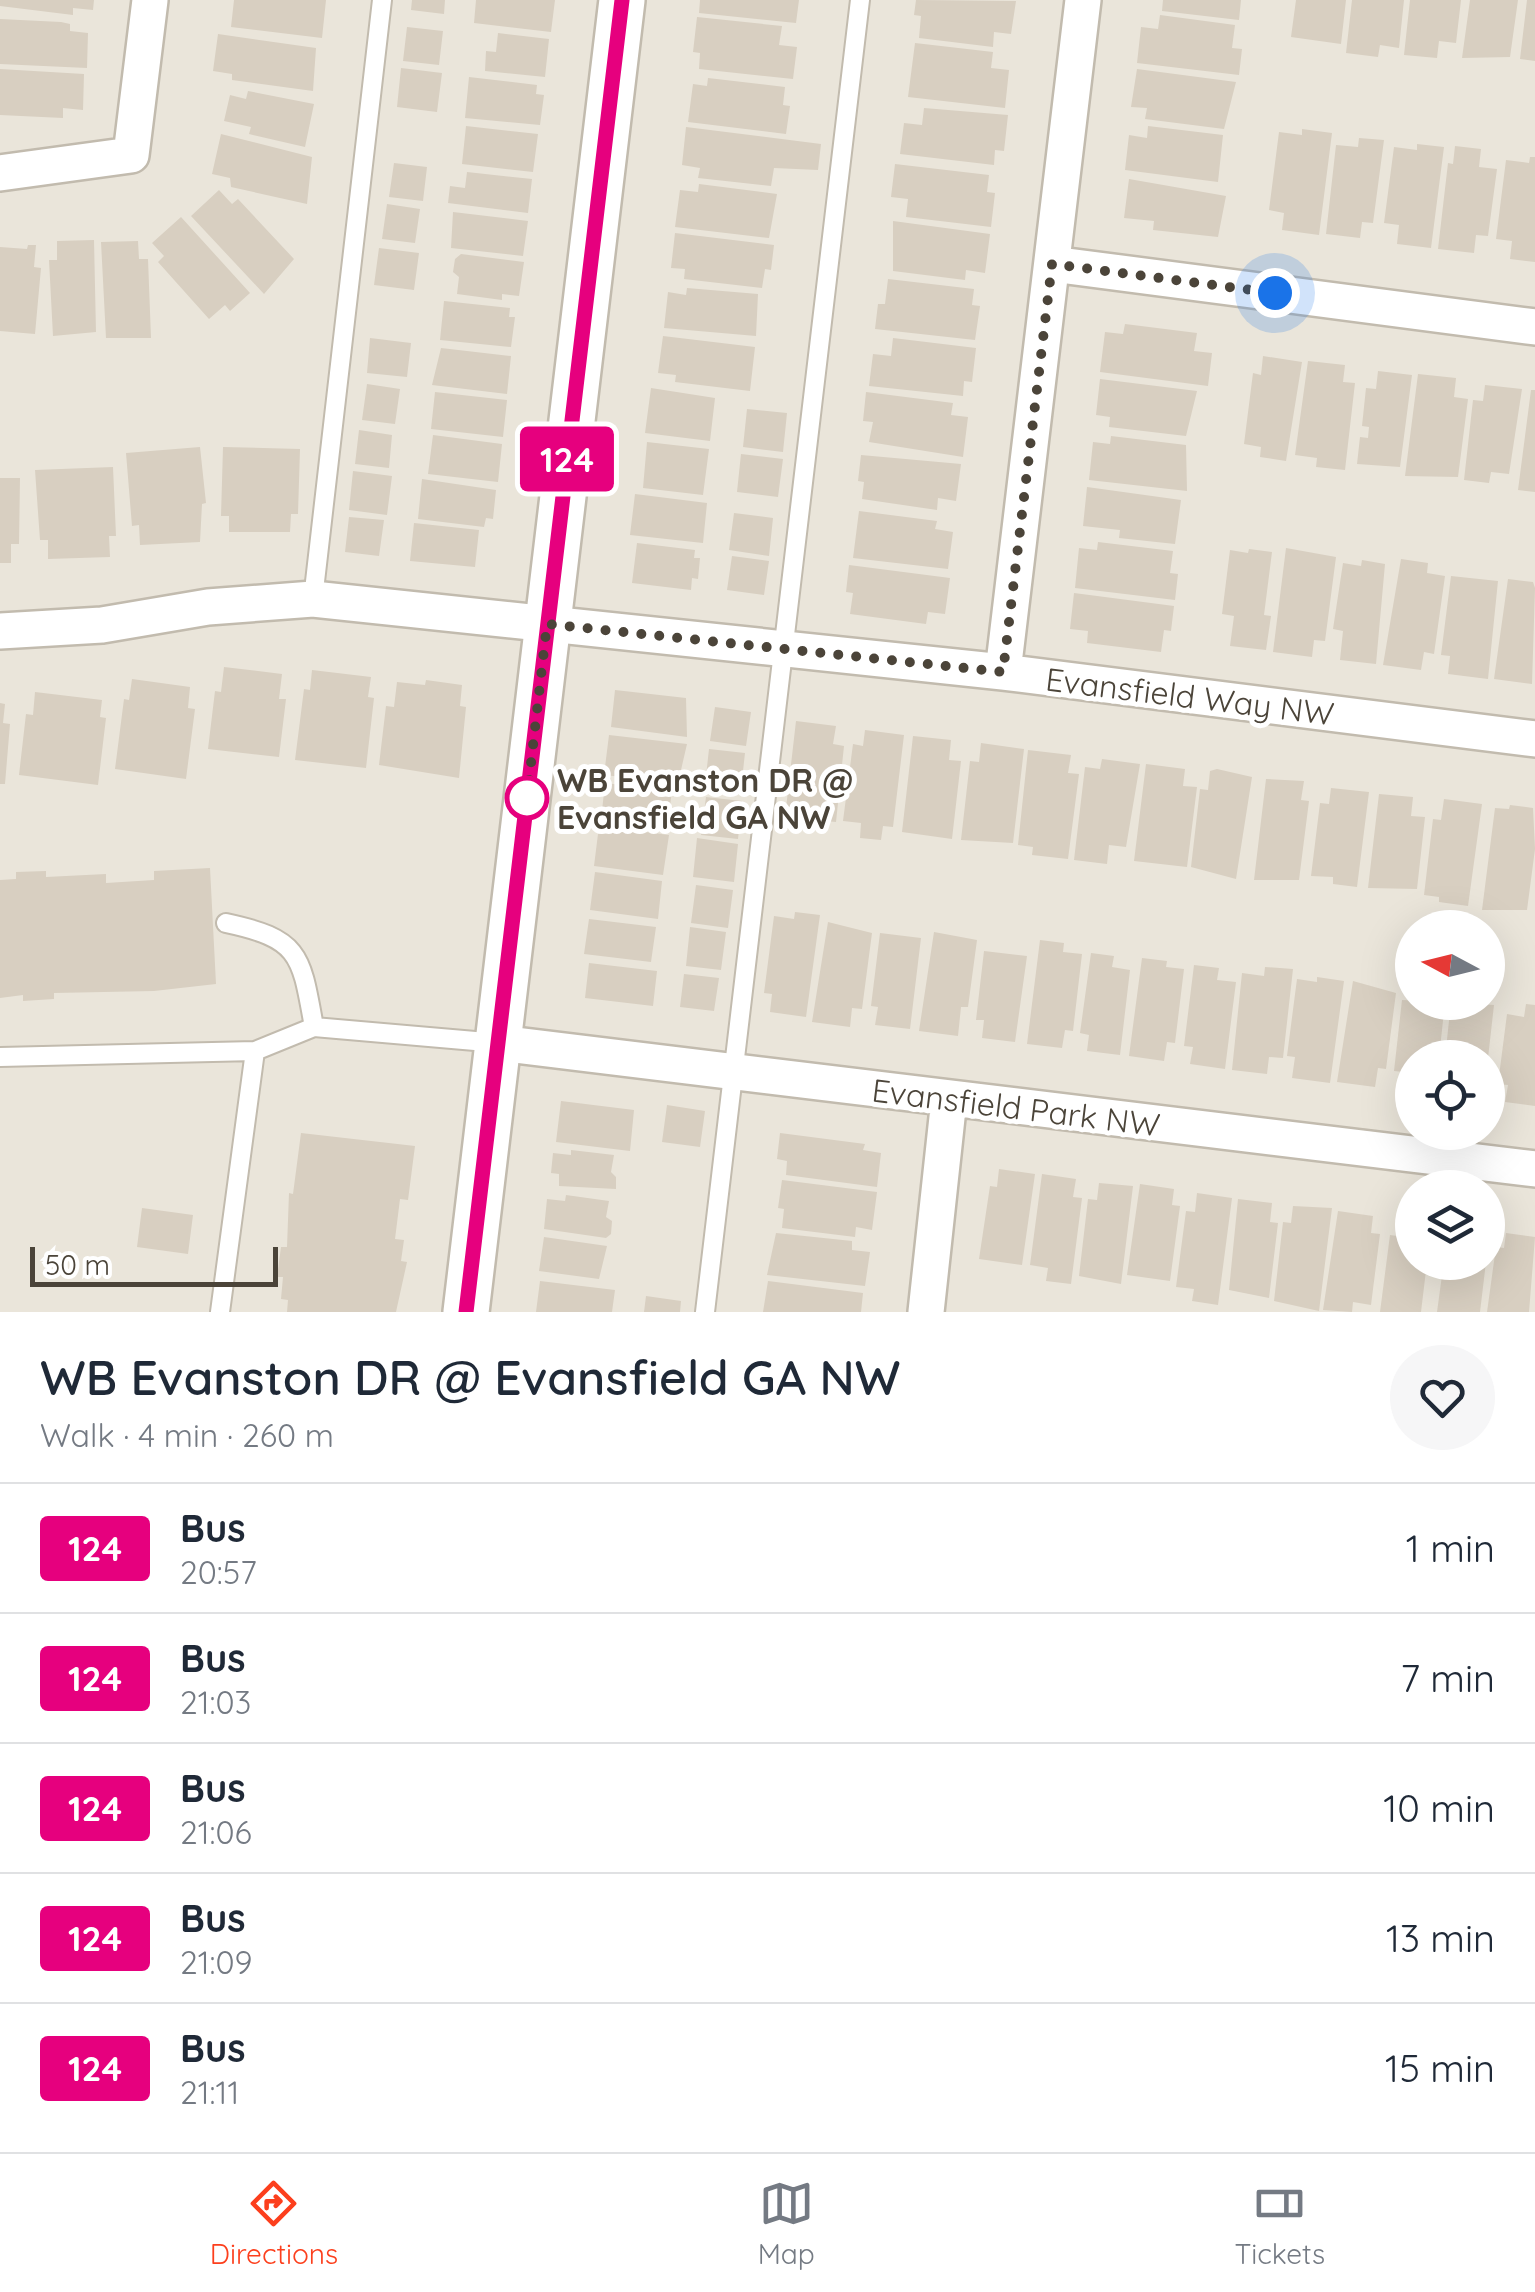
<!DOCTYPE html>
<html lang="en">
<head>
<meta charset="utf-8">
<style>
  :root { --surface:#fff; --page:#f6f6f7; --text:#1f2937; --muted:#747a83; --line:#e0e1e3; --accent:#fc3f1d }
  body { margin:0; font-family:Quicksand,sans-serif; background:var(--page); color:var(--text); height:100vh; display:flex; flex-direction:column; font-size:38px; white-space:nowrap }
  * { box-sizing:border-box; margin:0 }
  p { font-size:32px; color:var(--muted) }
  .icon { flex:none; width:55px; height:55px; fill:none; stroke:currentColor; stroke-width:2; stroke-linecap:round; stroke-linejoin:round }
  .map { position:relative; height:1312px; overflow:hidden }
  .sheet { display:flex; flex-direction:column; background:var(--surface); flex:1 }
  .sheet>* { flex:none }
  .badge { padding:0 20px; border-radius:8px; font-size:35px; line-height:65px }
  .needle { width:65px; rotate:277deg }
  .tools { position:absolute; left:1395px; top:910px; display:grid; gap:20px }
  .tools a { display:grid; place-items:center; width:110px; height:110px; border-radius:50%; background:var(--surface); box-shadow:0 10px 40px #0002; font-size:50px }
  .scale { position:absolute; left:30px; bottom:25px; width:248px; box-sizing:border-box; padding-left:10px; border:5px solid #4b4439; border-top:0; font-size:28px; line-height:35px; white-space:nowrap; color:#4b4439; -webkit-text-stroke:8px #fff; paint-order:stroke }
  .you { position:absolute; width:50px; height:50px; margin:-25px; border:8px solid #fff; border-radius:50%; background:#1a73e8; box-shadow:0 0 0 15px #1a73e833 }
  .map>.badge { position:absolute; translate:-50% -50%; box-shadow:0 0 0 5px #fff }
  .round { display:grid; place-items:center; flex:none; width:105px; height:105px; border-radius:52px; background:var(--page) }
  .summary { display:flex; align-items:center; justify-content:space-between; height:170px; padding:0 40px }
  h1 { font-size:48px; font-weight:600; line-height:75px }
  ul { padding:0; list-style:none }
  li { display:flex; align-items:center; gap:30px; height:130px; padding:0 40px; border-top:2px solid var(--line) }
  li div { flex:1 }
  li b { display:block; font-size:38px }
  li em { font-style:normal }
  li .badge { min-width:110px; font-weight:700; text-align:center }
  .tab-bar { display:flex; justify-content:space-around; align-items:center; height:140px; border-top:2px solid var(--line); background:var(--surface); font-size:28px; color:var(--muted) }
  .tab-bar a { display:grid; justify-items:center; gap:5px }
  .tab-bar .on { color:var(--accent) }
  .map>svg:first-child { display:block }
  .residential { fill:#eae5da; fill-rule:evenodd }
  .building { fill:#d8cfc1 }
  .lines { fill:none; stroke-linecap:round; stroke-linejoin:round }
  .service-casing { stroke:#c2bbae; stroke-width:22 }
  .minor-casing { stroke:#c2bbae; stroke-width:40 }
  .tertiary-casing { stroke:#c2bbae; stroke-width:50 }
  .service { stroke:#fff; stroke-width:18 }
  .minor { stroke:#fff; stroke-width:35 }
  .tertiary { stroke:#fff; stroke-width:45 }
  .line-casing { stroke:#fff; stroke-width:22 }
  .line { stroke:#e6007e; stroke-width:15 }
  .walk { stroke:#4b4439; stroke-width:10; stroke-dasharray:0 18 }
  .stop-dot { fill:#fff; stroke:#e6007e; stroke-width:5 }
  .labels { text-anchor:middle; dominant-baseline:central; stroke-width:10; stroke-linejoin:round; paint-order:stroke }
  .street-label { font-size:32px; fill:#4b4439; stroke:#fff }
  .stop-label { font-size:32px; font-weight:bold; fill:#4b4439; stroke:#fff; text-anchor:start }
</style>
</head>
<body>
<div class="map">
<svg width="1535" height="1312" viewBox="0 0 1535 1312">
  <rect width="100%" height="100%" fill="#f6f3ec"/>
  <!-- residential -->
  <path class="residential" d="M0,0H1535V1312H0ZM1412,928H1488V1002H1412ZM1412,1058H1488V1132H1412ZM1412,1188H1488V1262H1412Z"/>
  <!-- building -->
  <path class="building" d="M0,0H94L93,10L73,8V15L0,6Z
    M234,0H326L322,38L231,27Z
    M412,0H445L444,14L411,10Z
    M476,0H555L551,32L474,23Z
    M700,0H799L796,23L699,13Z
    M916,0L1016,1L1011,34L994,32L993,47L919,38L921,16L914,15Z
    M1163,0H1241L1239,20L1162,11Z
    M1296,0H1346L1341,44L1291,37Z
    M1352,0H1404L1399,48L1380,45L1378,57L1346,53Z
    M1410,0H1461L1456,43L1439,41L1437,58L1404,55Z
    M1470,0H1518L1510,57L1462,58Z
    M1527,0H1535V61L1520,59Z
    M1160,15L1235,25L1232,48L1242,49L1239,75L1137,63L1141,27L1158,29Z
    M697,17L782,26L779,45L797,47L793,79L699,69L700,53L693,52Z
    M0,19L61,22L70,24V31L88,33L87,68L0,64Z
    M407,27L443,31L439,65L403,61Z
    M498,33L549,39L545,77L485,71L486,51L496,52Z
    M218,34L316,48L313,91L232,80V74L213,71Z
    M915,43L993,52L991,68L1009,70L1005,108L908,97Z
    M401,68L442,73L437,112L397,107Z
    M0,69L84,74L83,110L63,108V118L0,115Z
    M1137,69L1236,82L1224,129L1145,119L1147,108L1131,107Z
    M469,77L537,85L536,94L544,95L540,125L465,118Z
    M708,78L785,87L783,105L790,106L786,134L688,122L693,84L707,86Z
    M248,91L314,104L305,147L249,134L251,127L224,121L230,95L246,99Z
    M924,108L1008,115L1004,151L995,150L994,165L900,154L904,123L922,125Z
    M466,126L538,134L533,172L462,164Z
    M1148,126L1223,135L1218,182L1125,170L1129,135L1147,138Z
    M686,127L821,144L818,170L774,168L771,186L698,178L700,168L682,165Z
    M1302,129L1332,133L1319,235L1282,230L1284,213L1269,210L1279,132L1302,135Z
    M221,134L312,157L307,204L231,187L230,178L212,174Z
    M1359,138L1384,140L1373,223L1362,222L1360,238L1326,234L1336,145L1358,147Z
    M1417,144L1444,147L1431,248L1397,244L1399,225L1384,223L1394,147L1417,150Z
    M1455,146L1481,149L1479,167L1497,169L1488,236L1476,235L1474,253L1438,249L1448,163L1453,164Z
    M1530,157H1535V262L1510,259L1512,241L1496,239L1506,160L1529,163Z
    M394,163L427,167L423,201L389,197Z
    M895,164L989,175L987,192L995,193L991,227L906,217L908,199L891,197Z
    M467,172L532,179L528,213L448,203L450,186L465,188Z
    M1129,179L1226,196L1218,237L1153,230L1154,221L1124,218Z
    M699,184L777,194L769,238L675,227L680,190L698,192Z
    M219,190L232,204L238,199L294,259L264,294L191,216Z
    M387,204L420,209L415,243L382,239Z
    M453,212L528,221L523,256L451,248Z
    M181,217L250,293L230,311L225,305L209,319L158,262L164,256L152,243Z
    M893,221L990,234L985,273L966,270L965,280L893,271Z
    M675,233L774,245L771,270L765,269L762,288L684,279L685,269L671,268Z
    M94,240L96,332L53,336L49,260H57V241Z
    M138,241L139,259H148L151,338H106L101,242Z
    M28,245H36L34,267L41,268L35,334L0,331V247L27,249Z
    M379,248L419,253L414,290L374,285Z
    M461,254L524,262L519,296L502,294V300L457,294L459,277L453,272L455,259Z
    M888,279L974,289L972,305L980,306L975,340L875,329L878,304H885Z
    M687,288L758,294L756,336L664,328L668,292L686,295Z
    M444,301L510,308L509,317H515L511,347L440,340Z
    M1125,324L1197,333L1194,351L1212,353L1208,386L1100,372L1105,332L1123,334Z
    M663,336L755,347L750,391L675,382L676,375L658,373Z
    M370,338L411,343L407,377L367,373Z
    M893,338L976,348L972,382L964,381L963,396L869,386L873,354L891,356Z
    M441,348L511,356L507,394L432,385Z
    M1263,356L1302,362L1286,461L1260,457L1261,447L1244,444L1253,373L1261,375Z
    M1308,361L1345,365L1343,382L1355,383L1345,470L1316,467L1317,458L1295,455Z
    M1378,371L1412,375L1400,467L1357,464L1360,437L1368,438L1369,427L1362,426L1366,388L1376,389Z
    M1418,374L1456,378L1454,397L1468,399L1458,477L1405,476Z
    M1100,379L1197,391L1186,436L1109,427L1110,417L1096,415Z
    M367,384L400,389L395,424L362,420Z
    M1485,385L1522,389L1509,474L1491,472L1489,483L1464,480L1473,400L1483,401Z
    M651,388L715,398L710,441L645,433Z
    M1531,390H1535V492L1518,490Z
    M435,392L507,400L503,437L431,429Z
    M866,392L953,403L951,415L968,417L963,457L869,442L873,422L863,421Z
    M747,409L787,413L783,452L743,447Z
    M359,430L392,435L389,468L355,464Z
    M433,435L502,444L498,482L428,474Z
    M1111,436L1186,445L1187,491L1089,480L1093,442L1110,444Z
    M647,442L709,449L703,495L643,488Z
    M200,447L206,503L202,504L200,542L140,545L139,525L132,526L126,453Z
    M223,447L300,449L298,514H291L290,532H229V516H221Z
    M741,454L783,459L778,497L737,492Z
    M861,455L961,464L956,501L938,498L937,510L862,499L864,482L858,481Z
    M113,467L116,536H109L110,557L48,559V540H40L35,470Z
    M353,471L392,476L387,515L349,510Z
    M0,478H20L19,544H11V563H0Z
    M422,479L496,490L493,519L486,518L484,527L418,519Z
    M1087,487L1181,500L1175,544L1119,538L1120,530L1083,526Z
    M635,494L707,503L703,543L630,535Z
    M859,511L937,521L935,529L953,532L948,569L853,558Z
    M734,513L773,518L769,556L729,550Z
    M349,517L384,520L379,556L345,552Z
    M414,523L479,530L475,567L410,561Z
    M1098,542L1173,551L1170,573L1178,574L1175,600L1075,588L1079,548L1097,550Z
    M637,543L695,550L694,558H700L698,579L692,578L691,590L632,583Z
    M1286,548L1336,557L1325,641L1314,640L1312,657L1273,652Z
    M1249,549L1272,552L1264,615L1271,616L1266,650L1230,646L1234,616L1222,614L1230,550L1248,553Z
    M732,556L769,561L764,595L727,590Z
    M1401,559L1428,563L1427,573L1445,576L1434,654L1424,652L1421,670L1383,665Z
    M1362,560L1385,564L1376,664L1340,660L1343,631L1333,629L1343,563L1361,566Z
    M849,565L950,578L945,614L928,612L926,624L850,614L853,593L846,592Z
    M1451,576L1498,581L1488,679L1448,674L1450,656L1441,655Z
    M1508,579L1533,582L1535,588L1532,684L1494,679Z
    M1074,593L1174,606L1171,631L1164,630L1161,652L1087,643L1088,631L1070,629Z
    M224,667L282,674L279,699H286L279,757L208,749L215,691L221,692Z
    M312,670L371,677L368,697L374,698L366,768L295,760L304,689L310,690Z
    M132,679L190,687L188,708L195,709L186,779L115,769L124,699L129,700Z
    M426,680L462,685L460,706L466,707L459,778L379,765L386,706L394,707L397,682L425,685Z
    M615,690L686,698L687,737L611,727Z
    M35,692L102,700L100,717L106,718L98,785L19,775L26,714L33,715Z
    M0,703L5,704L3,723L10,724L5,784H0Z
    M715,707L751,712L746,746L710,741Z
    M796,721L836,726L833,744L844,746L836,822L785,817Z
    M865,730L904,735L893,827L883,826L881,840L860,838L861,823L843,821L853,744L863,746Z
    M609,735L687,744L678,783L604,775Z
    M913,736L951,740L949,760L961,761L952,839L902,832Z
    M981,743L1024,749L1013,843L961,840L970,761L979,762Z
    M709,749L745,753L741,789L705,785Z
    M1028,750L1071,755L1068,773L1079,774L1068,859L1032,855L1033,847L1018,845Z
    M1102,759L1140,764L1126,847L1109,845L1107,864L1074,860L1085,767L1100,769Z
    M1146,764L1185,769L1183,786L1197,787L1187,867L1134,861Z
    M1217,769L1252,777L1236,879L1191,867L1200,789L1208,790L1210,771Z
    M1266,779L1304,781L1301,800L1309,801L1299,880H1254Z
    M605,783L672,791L667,828L601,820Z
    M1331,788L1369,792L1357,887L1333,884V877L1311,876L1320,803L1329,804Z
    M1379,794L1413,797L1411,816L1425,817L1417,889L1368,888Z
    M706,797L742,801L738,839L701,835Z
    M1444,799L1482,804L1468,906L1439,902V897L1424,895L1433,819L1441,820Z
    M1510,805L1533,808L1535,849L1527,910H1482L1495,808L1509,809Z
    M599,826L669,835L663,875L594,866Z
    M697,838L738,844L734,882L693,877Z
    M210,868L216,984L154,991L54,993V999L23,1001V995L0,998V880L16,879V872L46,871V877L106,874V883L154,880V871Z
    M595,872L662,881L658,919L590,910Z
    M696,885L733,890L728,928L691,923Z
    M795,912L820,915L806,1017L770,1012L772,994L764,993L774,916L794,919Z
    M589,919L656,927L651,962L584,954Z
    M828,922L872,933L862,1009L852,1008L850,1027L812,1022Z
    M690,927L726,932L721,970L686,966Z
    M934,932L977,940L968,1007H961L958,1036L919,1031Z
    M880,933L921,938L910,1029L875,1025L878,1007L871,1006Z
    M1040,940L1064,943L1063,952L1082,954L1073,1031L1065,1030L1062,1048L1027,1044Z
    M984,951L1027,956L1015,1042L982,1038L984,1020H976Z
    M1091,953L1114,956L1112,967L1130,970L1120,1055L1087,1051L1089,1035L1080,1033Z
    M1142,958L1167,961L1166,967L1184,969L1175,1043L1167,1042L1164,1061L1129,1056Z
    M589,963L657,971L653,1006L585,998Z
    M1194,965L1219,968L1217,980L1236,982L1225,1069L1190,1064L1193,1047L1184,1046Z
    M1265,967L1293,969L1283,1058L1269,1057L1267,1074L1232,1070L1242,973L1264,976Z
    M684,974L719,978L714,1011L680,1007Z
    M1317,977L1344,981L1330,1083L1292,1078L1295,1057L1287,1056L1297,979L1317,982Z
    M1353,981L1396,993L1386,1069L1378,1068L1375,1087L1337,1082Z
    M1402,1000L1445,1002L1439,1058H1412V1091L1401,1089L1404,1072L1394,1071Z
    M1451,1002L1494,1005L1488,1058H1445Z
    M1526,1004L1535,1005V1106L1505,1102L1508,1085L1498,1084L1507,1014L1524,1017Z
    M561,1101L634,1110L630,1151L556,1142Z
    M667,1105L705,1111L700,1147L662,1142Z
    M301,1133L415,1146L408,1200L400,1199L395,1239L404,1240L401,1261L407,1262L396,1312H287L288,1300L281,1299L283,1277H277L281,1247H287L289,1193L293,1194Z
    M780,1133L865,1144L863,1150L881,1153L877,1187L786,1175L787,1161L777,1159Z
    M571,1150L614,1155L611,1172L616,1177V1189L559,1186V1174L551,1173L553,1153L571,1155Z
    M999,1169L1035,1174L1022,1265L979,1259L990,1186L997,1187Z
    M1042,1174L1076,1179L1073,1197L1082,1198L1071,1284L1046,1281L1048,1268L1030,1265Z
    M782,1180L877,1192L872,1230L856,1227L855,1237L782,1228L784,1209L778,1208Z
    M1099,1183L1133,1186L1121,1284L1079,1276L1088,1199L1097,1200Z
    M1140,1184L1174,1189L1172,1205L1180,1206L1170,1281L1127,1275Z
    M1197,1193L1232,1198L1218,1305L1192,1301L1194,1289L1176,1287L1186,1211L1195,1212Z
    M566,1195L609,1201L606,1217L612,1221L611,1234L606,1238L544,1229L547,1199L565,1201Z
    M1238,1199L1272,1203L1270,1222L1278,1223L1269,1298L1229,1290Z
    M1293,1206L1332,1208L1319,1311L1274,1301L1283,1222L1291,1223Z
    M142,1208L193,1215L188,1254L137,1247Z
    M1338,1211L1373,1216L1371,1233L1380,1234L1371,1305L1353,1302L1352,1312L1323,1310Z
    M1399,1218L1412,1220V1262H1427L1421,1312H1380L1390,1235L1397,1236Z
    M776,1233L852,1241V1250L870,1252L865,1286L767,1275Z
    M1506,1233L1535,1237L1529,1312H1487L1496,1247L1504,1248Z
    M544,1237L607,1246L599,1279L539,1271Z
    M1438,1262H1486L1480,1312H1437L1443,1268H1437Z
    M540,1281L615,1290L612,1312H536Z
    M768,1281L863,1293L861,1312H763Z
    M646,1296L681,1301L680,1312H644Z"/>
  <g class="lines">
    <!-- service casing -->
    <g class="service-casing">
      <path id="service" d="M313,599L382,0
        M226,923C301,939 301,955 314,1027
        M0,1057L255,1051L314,1027L498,1043
        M220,1312L255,1051
        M705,1312L860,0"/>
    </g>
    <!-- minor casing -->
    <g class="minor-casing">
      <path id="minor" d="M0,173L131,155L150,0
        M1052,264L1535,327
        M0,631L102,625L208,607L313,599L1003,672L1535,739
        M1003,672L1083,0
        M498,1043L1535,1169
        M926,1312L949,1099"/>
    </g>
    <!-- tertiary casing -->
    <g class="tertiary-casing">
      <path id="tertiary" d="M466,1312L622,0"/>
    </g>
    <!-- service -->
    <use href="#service" class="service"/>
    <!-- minor -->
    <use href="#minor" class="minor"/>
    <!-- tertiary -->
    <use href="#tertiary" class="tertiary"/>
  </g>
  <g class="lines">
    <!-- line casing -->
    <g class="line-casing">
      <path id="line" d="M466,1312L622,0"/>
    </g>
    <!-- line -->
    <use href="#line" class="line"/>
    <!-- walk -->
    <path class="walk" d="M527,798L547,624L1003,672L1052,264L1275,293"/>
  </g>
  <!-- markers -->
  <circle class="stop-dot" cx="527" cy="798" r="20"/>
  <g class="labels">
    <!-- street labels -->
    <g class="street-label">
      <text transform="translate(1190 696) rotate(7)">Evansfield Way NW</text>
      <text transform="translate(1016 1107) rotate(7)">Evansfield Park NW</text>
    </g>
    <!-- stop labels -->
    <g class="stop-label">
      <text x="557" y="780">WB Evanston DR @<tspan x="557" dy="37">Evansfield GA NW</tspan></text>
    </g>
  </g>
</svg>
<div class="tools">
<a><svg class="needle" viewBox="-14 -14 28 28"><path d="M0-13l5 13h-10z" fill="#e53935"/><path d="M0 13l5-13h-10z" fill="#747a83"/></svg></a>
<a><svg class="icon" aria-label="locate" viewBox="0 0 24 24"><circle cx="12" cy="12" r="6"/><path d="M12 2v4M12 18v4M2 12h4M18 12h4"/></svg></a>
<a><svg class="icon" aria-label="layers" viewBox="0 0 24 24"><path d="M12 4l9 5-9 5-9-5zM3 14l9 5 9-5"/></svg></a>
</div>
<div class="scale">50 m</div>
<div class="you" style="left:1275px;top:293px"></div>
<b class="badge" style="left:567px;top:459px;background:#e6007e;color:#fff">124</b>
</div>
<section class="sheet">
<div class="summary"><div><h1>WB Evanston DR @ Evansfield GA NW</h1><p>Walk · 4 min · 260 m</p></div><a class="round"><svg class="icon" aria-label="heart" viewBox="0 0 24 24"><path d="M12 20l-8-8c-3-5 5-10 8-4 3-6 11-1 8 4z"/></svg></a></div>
<ul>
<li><span class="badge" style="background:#e6007e;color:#fff">124</span><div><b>Bus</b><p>20:57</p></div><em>1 min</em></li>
<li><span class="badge" style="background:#e6007e;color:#fff">124</span><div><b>Bus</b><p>21:03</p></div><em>7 min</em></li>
<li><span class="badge" style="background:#e6007e;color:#fff">124</span><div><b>Bus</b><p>21:06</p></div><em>10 min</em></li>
<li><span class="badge" style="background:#e6007e;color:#fff">124</span><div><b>Bus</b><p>21:09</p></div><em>13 min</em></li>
<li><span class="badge" style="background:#e6007e;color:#fff">124</span><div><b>Bus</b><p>21:11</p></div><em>15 min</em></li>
</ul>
</section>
<nav class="tab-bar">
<a class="on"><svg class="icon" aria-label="directions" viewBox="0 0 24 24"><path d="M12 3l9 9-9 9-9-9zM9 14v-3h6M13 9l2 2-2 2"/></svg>Directions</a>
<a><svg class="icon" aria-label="map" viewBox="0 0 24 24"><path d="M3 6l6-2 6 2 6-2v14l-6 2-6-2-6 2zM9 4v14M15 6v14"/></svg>Map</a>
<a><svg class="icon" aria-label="tickets" viewBox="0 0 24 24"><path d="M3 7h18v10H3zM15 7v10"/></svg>Tickets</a>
</nav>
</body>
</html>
